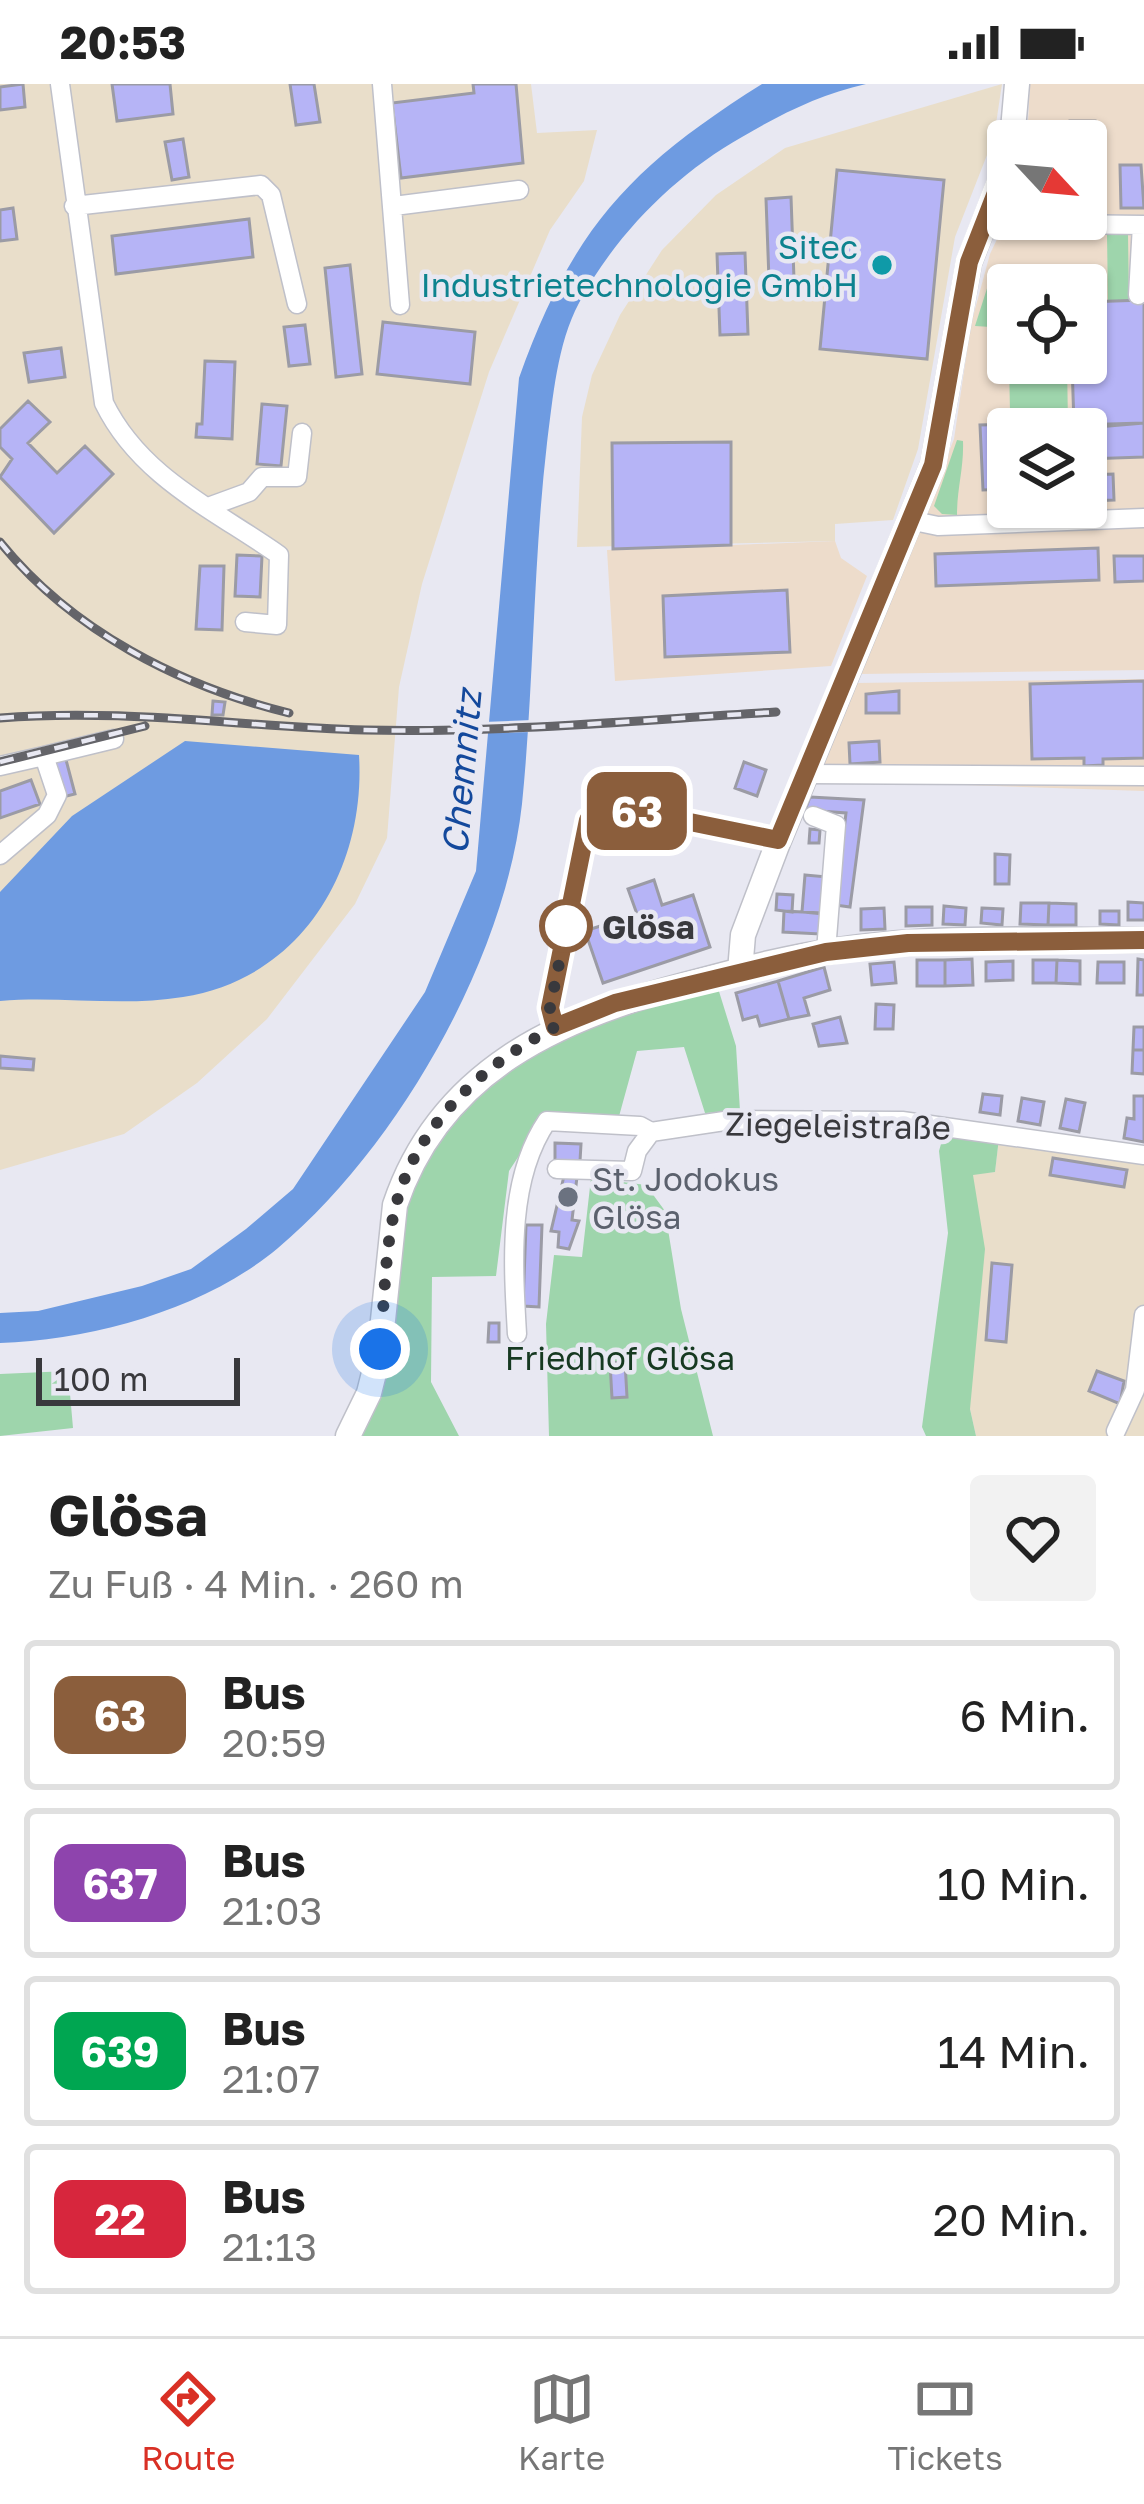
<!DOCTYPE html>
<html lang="de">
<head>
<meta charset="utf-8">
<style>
  :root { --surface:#fff; --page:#f2f2f2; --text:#222; --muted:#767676; --line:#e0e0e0; --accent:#d93025 }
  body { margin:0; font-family:"Golos Text",sans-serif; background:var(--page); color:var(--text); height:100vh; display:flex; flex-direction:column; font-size:45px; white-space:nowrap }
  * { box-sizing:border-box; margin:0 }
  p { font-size:39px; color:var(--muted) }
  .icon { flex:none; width:66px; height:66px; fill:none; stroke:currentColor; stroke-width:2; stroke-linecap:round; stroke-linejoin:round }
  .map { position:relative; height:1352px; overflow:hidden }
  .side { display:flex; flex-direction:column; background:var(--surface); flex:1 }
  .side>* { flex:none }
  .badge { padding:0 24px; border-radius:18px; font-size:42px; line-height:78px }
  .needle { width:78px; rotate:116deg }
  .buttons { position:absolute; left:987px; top:36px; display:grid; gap:24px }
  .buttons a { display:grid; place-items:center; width:120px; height:120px; border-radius:12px; background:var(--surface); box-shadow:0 3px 9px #0004; font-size:60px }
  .scale { position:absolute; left:36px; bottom:30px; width:204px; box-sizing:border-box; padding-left:12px; border:6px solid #39393d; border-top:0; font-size:33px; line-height:42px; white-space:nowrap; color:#39393d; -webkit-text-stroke:9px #e8e8f2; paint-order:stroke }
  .you { position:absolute; width:60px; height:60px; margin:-30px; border:9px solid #fff; border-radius:50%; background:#1a73e8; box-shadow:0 0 0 18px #1a73e833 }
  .map>.badge { position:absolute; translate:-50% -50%; box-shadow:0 0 0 6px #fff }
  .round { display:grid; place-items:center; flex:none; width:126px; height:126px; border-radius:12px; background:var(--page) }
  .head { display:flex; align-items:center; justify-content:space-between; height:204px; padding:0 48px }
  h1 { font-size:57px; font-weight:700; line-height:90px }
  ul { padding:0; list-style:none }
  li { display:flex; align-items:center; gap:36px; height:150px; margin:0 24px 18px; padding:0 24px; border:6px solid var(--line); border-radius:12px }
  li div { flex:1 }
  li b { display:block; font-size:45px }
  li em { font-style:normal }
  li .badge { min-width:132px; font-weight:700; text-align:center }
  .status { display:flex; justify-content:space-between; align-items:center; height:84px; padding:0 60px; background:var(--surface); direction:ltr }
  .status svg { height:33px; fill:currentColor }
  .dock { display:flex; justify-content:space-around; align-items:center; height:168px; border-top:3px solid var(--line); background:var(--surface); font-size:33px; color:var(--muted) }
  .dock a { display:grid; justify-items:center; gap:6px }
  .dock .selected { color:var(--accent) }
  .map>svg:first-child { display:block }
  .commercial { fill:#eddccb; fill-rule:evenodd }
  .industrial { fill:#e9deca }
  .green { fill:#9ed5ac }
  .water { fill:#6e9be1 }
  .pier { fill:#e8e8f2 }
  .building { fill:#b6b4f6; stroke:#9b9ba5; stroke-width:3 }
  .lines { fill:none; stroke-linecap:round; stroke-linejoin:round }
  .minor-casing { stroke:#bfc0c9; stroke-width:21 }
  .major-casing { stroke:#bfc0c9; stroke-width:27 }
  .minor { stroke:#fff; stroke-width:18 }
  .major { stroke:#fff; stroke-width:24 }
  .rail-casing { stroke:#646469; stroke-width:9 }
  .rail { stroke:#e8e8f2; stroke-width:4.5; stroke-dasharray:14; stroke-linecap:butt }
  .line-casing { stroke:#fff; stroke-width:27 }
  .line { stroke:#8b5e3c; stroke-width:18 }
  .walk { stroke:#39393d; stroke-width:12; stroke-dasharray:0 21.6 }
  .culture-dot { fill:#0f9aa8; stroke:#e8e8f2; stroke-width:4.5 }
  .stop-dot { fill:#fff; stroke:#8b5e3c; stroke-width:6 }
  .worship-dot { fill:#6b7280; stroke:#e8e8f2; stroke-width:4.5 }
  .labels { text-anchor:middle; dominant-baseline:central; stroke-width:9; stroke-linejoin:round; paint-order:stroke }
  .culture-label { font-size:33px; fill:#0d838f; stroke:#e8e8f2; text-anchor:end }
  .stop-label { font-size:33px; font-weight:bold; fill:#39393d; stroke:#e8e8f2; text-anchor:start }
  .street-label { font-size:33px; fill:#39393d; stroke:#e8e8f2 }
  .worship-label { font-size:33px; fill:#5b616d; stroke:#e8e8f2; text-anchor:start }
  .park-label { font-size:33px; fill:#163921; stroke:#e8e8f2 }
  .water-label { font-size:36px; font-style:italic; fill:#14499c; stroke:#e8e8f2 }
</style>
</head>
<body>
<div class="status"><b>20:53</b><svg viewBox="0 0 49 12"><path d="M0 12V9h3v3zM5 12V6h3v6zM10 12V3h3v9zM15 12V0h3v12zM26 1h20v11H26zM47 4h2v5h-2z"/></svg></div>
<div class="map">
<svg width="1144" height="1352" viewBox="0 0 1144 1352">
  <rect width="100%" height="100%" fill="#e8e8f2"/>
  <!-- commercial -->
  <path class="commercial" d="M1030,0H1144V586L861,590L954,355L971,240L990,170L1008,132L1086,135V57H1027ZM1008,201H1086V279H1008ZM1008,345H1086V423H1008Z
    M835,457L841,474L867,492L831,582L615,597L607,466Z
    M1144,595V707L812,696L856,599Z"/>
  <!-- industrial -->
  <path class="industrial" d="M0,0H531L537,49L597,46L584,97L550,146L489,288L422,500L399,603L387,754L355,820L267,935L197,999L124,1050L0,1086Z
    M1002,0L994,53L955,153L918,365L893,436L835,440V457L577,463L582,333L592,291L620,231L662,166L716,111L785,64Z
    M999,1054L1144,1072V1352H976L970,1325L973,1090L995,1088Z"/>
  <!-- green -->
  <path class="green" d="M1107,151H1128L1129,216L1108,217Z
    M990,195H1085V201H1008V259L1007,244L975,242Z
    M1009,279H1067L1068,341L1023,342L1024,330L1010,328Z
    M957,356L963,357C964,384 957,404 957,431L942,430L934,422Z
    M717,901L736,962L740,1027L705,1029L684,963L637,967L618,1036L545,1032L509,1087L496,1192L432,1193L431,1298L459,1352H356C391,1185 394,1021 576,946C621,927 670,916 717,901Z
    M945,1046L999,1054L995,1088L973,1091L985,1165L970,1325L976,1352H926L922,1343L948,1149L939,1067Z
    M591,1094L646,1101L665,1127L681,1225L713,1352H549L546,1240L554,1171L582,1173Z
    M68,1287L73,1344L0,1352V1290Z"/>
  <!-- water -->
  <path class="water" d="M762,0H866C821,10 781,30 742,53C676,90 615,151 579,219C557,260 553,314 547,359C533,479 534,600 522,720C505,876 397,1064 278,1164C205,1225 93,1256 0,1259V1229L38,1227L142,1202L191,1185L246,1145L293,1105L425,908L476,787L519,294C572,145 630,83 762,0Z
    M185,657L359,671C366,784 303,894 183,913C123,923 61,912 0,917V808L72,732Z"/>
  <!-- pier -->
  <path class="pier" d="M532,636V648L482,649L483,638Z"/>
  <!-- building -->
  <path class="building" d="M23,0L25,23L0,26V3Z
    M112,0H170L173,30L117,37Z
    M290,0H314L320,38L296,41Z
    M473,0H516L523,79L401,94L392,19L474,9Z
    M1070,37H1095V88H1086V57H1035V43H1070Z
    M183,55L189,93L172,96L165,58Z
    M1120,81H1141L1144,124H1121Z
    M837,86L944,96L927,275L820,265Z
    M791,113L794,195L769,196L766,115Z
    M13,124L17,155L0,157V126Z
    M249,135L253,173L116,190L112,152Z
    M745,169L748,250L720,251L717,170Z
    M350,181L362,290L336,293L325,184Z
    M1144,216V339L1074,341L1072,279H1086V218Z
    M383,238L475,248L470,300L377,290Z
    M305,241L310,280L289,282L284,243Z
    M61,264L65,293L29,298L24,269Z
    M205,277L235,278L232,355L196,353L197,340H202Z
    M28,317L50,338L28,359L57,389L85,362L113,390L54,449L0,393L12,375L0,363V345Z
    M262,320L287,322L281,382L257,380Z
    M1144,339V373L1086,375V345H1074Z
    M1020,340V345H1008V405L983,406L980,341Z
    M731,358V461L613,465L612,359Z
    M1113,390L1114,416L1086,417V391Z
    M1098,464L1099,496L936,502L935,470Z
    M237,471L262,472L260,513L235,512Z
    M1114,472H1144V497L1115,498Z
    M200,482H224L222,546L196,545Z
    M787,506L790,568L665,573L663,512Z
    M1144,597V674L1103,675V681L1084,682V674L1032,675L1030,600Z
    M899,607V629H866V610Z
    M213,617L225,618L223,631H212Z
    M879,657L880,678L850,680L849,659Z
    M65,672L75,710L63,713L54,675Z
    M744,678L766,686L757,712L735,704Z
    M31,696L40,720L0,734V707Z
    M810,713L864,716L850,823L835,821L846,729L805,726Z
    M810,745L820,746L819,759H809Z
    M995,770L1010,771L1009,800H995Z
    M805,791L828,793L825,830L802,828Z
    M654,796L662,821L693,811L710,863L603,899L585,847L637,830L628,805Z
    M777,810L793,811L792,828L776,826Z
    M1128,818L1144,819V836H1128Z
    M1021,819H1049L1048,841L1020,840Z
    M1049,819L1076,820V841H1048Z
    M944,822L966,824L965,841L943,840Z
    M906,823H932V841L906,842Z
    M884,824L885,845L861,846V825Z
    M982,824L1003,825L1002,841L981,839Z
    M784,827L821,829L820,850L783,848Z
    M1100,827H1119V841L1100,840Z
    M972,875L973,901L945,902V876Z
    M1138,875L1144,876V911H1137Z
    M917,876H945V902H917Z
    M1033,876H1057L1056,899H1033Z
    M1057,876L1080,877V900L1056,899Z
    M1013,877V896L986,897V878Z
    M894,878L896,899L872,901L870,880Z
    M1098,878H1124V899H1097Z
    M824,883L830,906L804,914L809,931L789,935L778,897Z
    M778,897L789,935L760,942L757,932L743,936L736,909Z
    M876,920L894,921L893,945H875Z
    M840,933L847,959L819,962L813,940Z
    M1134,943H1144V966H1133Z
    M1133,966H1144V990L1132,989Z
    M0,972L34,975L33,986L0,984Z
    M983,1010L1002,1012L1000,1031L980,1028Z
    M1134,1012H1144V1058L1124,1054L1127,1034L1134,1035Z
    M1022,1014L1044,1018L1040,1041L1018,1037Z
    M1066,1015L1085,1019L1079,1048L1060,1044Z
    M555,1059L581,1060L580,1077H555Z
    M1053,1074L1127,1086L1124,1103L1050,1091Z
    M564,1092L577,1093L572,1136L579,1137L569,1165L558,1163L559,1148L551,1147Z
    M526,1141H542L539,1223L523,1222Z
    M992,1179L1012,1181L1006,1258L986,1256Z
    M489,1239H499V1258H488Z
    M625,1278L627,1313L612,1314L610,1279Z
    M1097,1287L1124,1297L1120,1320L1089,1307Z"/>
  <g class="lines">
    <!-- minor casing -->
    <g class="minor-casing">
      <path id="minor" d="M60,0L104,319C140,393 215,426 279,471L277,541L245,538
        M382,0L400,221
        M74,122L261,101L271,111L297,220
        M394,122L519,106
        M984,139L1144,141
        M1138,211L1142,141
        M208,423L249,408L262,393H297L302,349
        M909,436L938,442L1144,434
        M44,672L114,655
        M0,682L44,672L57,711L47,731L0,771
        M805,690L1144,692
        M813,732L836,741L826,867
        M555,943L549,924L588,736L603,726H631L779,756
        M557,1085L632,1087L637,1067L651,1048L731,1036L902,1037L1144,1071
        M517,1250C513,1180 507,1096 547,1037L640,1042L651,1048
        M1116,1347L1135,1306L1144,1231"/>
    </g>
    <!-- major casing -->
    <g class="major-casing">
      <path id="major" d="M1012,57L1017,0
        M740,887L743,851L779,756L933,381L969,179L1008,78
        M348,1352L369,1309L380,1265L395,1121C440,987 558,934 684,901C731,889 778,875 826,868C930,850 1039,857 1144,856"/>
    </g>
    <!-- minor -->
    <use href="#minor" class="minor"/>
    <!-- major -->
    <use href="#major" class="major"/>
    <!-- rail casing -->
    <g class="rail-casing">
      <path id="rail" d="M0,458C72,547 180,602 289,629
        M0,634C123,624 243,643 365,646C503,649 640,636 776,628
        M0,678L145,642"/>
    </g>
    <!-- rail -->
    <use href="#rail" class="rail"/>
  </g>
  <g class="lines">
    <!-- line casing -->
    <g class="line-casing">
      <path id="line" d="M1008,78L969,178L933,381L778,756L631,726H603L588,736L550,924L555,943L615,919L826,868L908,859L1144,856"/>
    </g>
    <!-- line -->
    <use href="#line" class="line"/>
    <!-- walk -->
    <path class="walk" d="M380,1265C385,1217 384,1164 397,1117C419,1038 486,979 555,943L550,924L570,825L566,842"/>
  </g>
  <!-- markers -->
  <circle class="culture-dot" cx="882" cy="181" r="12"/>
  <circle class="stop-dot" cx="566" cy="842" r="24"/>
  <circle class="worship-dot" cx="568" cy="1113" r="12"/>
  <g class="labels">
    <!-- culture labels -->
    <g class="culture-label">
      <text x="858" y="162">Sitec<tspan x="858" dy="38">Industrietechnologie GmbH</tspan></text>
    </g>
    <!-- stop labels -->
    <g class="stop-label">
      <text x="602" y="842">Glösa</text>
    </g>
    <!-- street labels -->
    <g class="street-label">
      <text transform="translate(838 1041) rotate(1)">Ziegeleistraße</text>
    </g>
    <!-- worship labels -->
    <g class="worship-label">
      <text x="592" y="1094">St. Jodokus<tspan x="592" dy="38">Glösa</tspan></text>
    </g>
    <!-- park labels -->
    <g class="park-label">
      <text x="620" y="1273">Friedhof Glösa</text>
    </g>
    <!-- water labels -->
    <g class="water-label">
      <text transform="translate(461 688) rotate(-85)">Chemnitz</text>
    </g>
  </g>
</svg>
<div class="buttons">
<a><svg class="needle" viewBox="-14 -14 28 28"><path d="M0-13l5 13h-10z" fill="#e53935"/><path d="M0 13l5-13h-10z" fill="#767676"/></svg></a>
<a><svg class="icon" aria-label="locate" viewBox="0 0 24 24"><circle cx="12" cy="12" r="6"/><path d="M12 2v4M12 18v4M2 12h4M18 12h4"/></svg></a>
<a><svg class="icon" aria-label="layers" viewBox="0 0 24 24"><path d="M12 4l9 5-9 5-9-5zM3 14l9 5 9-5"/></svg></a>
</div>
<div class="scale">100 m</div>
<div class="you" style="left:380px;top:1265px"></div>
<b class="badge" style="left:637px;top:727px;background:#8b5e3c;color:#fff">63</b>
</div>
<section class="side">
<div class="head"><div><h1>Glösa</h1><p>Zu Fuß · 4 Min. · 260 m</p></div><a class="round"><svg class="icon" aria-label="heart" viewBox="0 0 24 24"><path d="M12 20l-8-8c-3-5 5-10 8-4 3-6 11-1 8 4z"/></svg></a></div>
<ul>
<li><span class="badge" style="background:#8b5e3c;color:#fff">63</span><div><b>Bus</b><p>20:59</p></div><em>6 Min.</em></li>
<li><span class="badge" style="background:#8e44ad;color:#fff">637</span><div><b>Bus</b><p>21:03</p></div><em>10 Min.</em></li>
<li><span class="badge" style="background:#00a651;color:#fff">639</span><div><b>Bus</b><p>21:07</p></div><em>14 Min.</em></li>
<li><span class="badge" style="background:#d7263d;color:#fff">22</span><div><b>Bus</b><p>21:13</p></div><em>20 Min.</em></li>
</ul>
</section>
<nav class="dock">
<a class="selected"><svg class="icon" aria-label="directions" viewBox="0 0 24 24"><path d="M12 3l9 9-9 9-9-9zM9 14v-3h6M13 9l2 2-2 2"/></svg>Route</a>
<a><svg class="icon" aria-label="map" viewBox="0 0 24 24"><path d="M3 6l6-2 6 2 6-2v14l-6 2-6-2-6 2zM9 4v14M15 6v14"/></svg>Karte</a>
<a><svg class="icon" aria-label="tickets" viewBox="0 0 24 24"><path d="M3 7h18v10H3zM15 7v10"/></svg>Tickets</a>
</nav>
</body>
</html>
